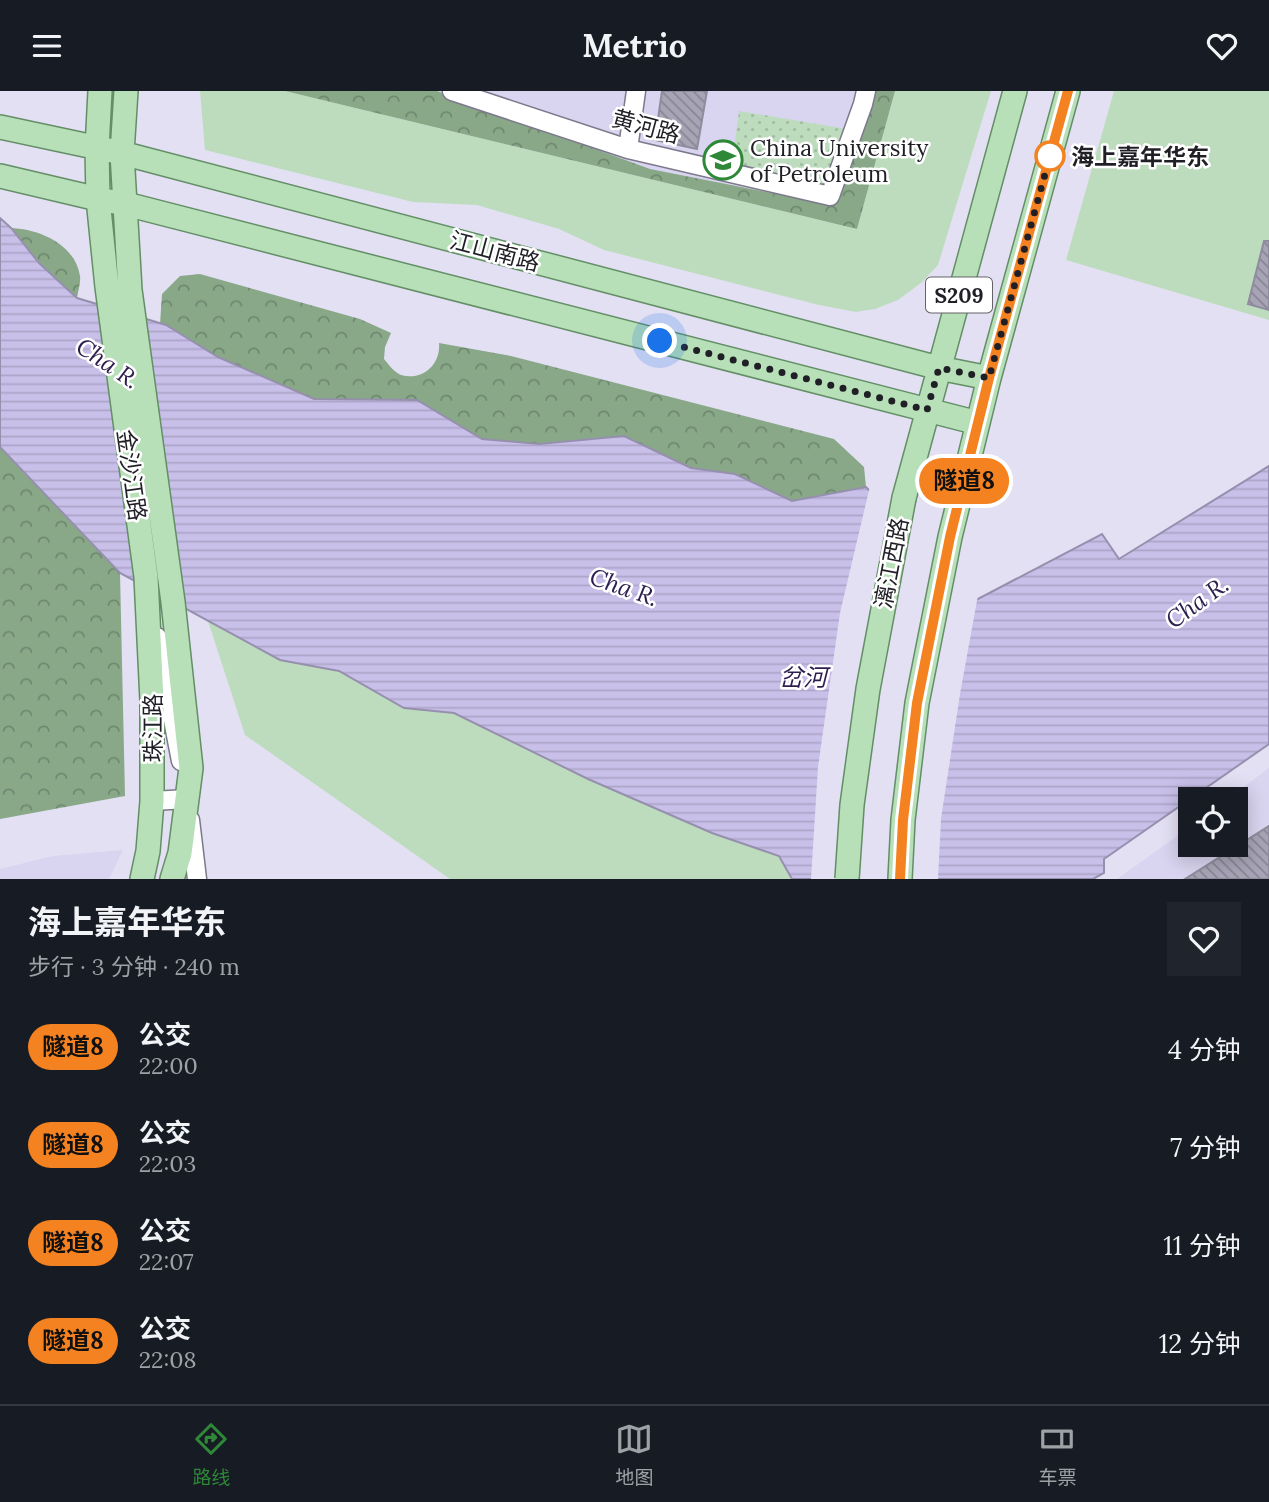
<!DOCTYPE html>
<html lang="zh">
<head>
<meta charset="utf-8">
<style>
  :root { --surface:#171b24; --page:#20242c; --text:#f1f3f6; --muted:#9ea1a6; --line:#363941; --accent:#2e8838 }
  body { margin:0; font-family:Lora,"Noto Sans SC",serif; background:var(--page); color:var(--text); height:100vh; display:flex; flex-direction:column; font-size:26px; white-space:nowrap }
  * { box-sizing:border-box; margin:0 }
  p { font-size:23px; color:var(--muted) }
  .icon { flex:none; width:38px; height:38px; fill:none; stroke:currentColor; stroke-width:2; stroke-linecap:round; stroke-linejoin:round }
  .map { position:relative; height:788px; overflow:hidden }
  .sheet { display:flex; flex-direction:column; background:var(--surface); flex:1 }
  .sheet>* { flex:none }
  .badge { padding:0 14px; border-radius:23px; font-size:24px; line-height:46px }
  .fabs { position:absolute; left:1178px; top:696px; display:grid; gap:14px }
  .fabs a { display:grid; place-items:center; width:70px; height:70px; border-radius:0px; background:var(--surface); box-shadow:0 4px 18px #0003; font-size:35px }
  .you { position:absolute; width:35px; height:35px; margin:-18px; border:5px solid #fff; border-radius:50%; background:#1a73e8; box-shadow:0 0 0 10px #1a73e833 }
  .map>.badge { position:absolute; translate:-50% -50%; box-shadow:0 0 0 4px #fff }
  .round { display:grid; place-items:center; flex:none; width:74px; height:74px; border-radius:0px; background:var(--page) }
  .headline { display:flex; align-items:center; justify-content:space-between; height:119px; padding:0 28px }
  h1 { font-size:33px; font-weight:700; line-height:52px }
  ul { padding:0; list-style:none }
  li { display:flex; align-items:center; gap:21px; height:98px; padding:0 28px }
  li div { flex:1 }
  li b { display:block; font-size:26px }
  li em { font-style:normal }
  li .badge { min-width:77px; font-weight:700; text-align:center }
  header { display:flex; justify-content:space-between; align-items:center; height:91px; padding:0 28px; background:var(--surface); font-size:32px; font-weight:700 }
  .dock { display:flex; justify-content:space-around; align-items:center; height:98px; border-top:2px solid var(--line); background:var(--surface); font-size:19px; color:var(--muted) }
  .dock a { display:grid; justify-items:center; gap:4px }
  .dock .on { color:var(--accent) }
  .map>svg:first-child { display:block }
  .built { fill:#d9d4ef }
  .green { fill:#bddcbd }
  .forest { fill:url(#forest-crowns) }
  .garden { fill:url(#garden-dots) }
  .water { fill:url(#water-rules); stroke:#9690ae; stroke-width:2 }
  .pier { fill:#e3e0f4 }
  .building { fill:url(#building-back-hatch); stroke:#8f8c9e; stroke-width:2 }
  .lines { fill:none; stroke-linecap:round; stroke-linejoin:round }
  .minor-casing { stroke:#7c798b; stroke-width:21 }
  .major-casing { stroke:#638e66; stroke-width:26 }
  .minor { stroke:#fff; stroke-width:18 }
  .major { stroke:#b7dfb8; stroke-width:23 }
  .major-bridge-casing { stroke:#638e66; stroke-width:26; stroke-linecap:butt }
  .major-bridge { stroke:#b7dfb8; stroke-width:23 }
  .line-casing { stroke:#fff; stroke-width:16 }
  .line { stroke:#f58220; stroke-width:10 }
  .walk { stroke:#201f26; stroke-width:7; stroke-dasharray:0 12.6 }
  .stop-dot { fill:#fff; stroke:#f58220; stroke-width:3.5 }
  .labels { text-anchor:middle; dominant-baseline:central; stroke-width:5; stroke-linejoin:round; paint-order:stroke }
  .shield { fill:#fff; stroke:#636267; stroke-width:2 }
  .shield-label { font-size:21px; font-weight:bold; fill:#201f26 }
  .street-label { font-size:23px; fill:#201f26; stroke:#fff }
  .poi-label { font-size:23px; fill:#201f26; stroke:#fff; text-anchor:start }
  .stop-label { font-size:23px; font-weight:bold; fill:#201f26; stroke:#fff; text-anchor:start }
  .water-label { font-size:24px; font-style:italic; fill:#2e1e50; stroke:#fff }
</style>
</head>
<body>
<header><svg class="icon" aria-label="menu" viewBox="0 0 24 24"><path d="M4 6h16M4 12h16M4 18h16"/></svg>Metrio<svg class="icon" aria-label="heart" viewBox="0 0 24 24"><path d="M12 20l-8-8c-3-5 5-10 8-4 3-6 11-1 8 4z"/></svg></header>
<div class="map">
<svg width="1269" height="788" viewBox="0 0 1269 788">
  <defs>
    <pattern id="forest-crowns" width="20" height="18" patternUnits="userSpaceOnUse" patternTransform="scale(1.75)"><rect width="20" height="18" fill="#88a888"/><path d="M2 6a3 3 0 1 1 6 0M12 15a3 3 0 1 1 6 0" fill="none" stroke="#6f886f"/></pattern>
    <pattern id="garden-dots" width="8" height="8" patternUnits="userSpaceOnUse" patternTransform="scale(1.75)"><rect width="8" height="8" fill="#bddcbd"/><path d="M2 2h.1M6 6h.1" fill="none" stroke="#a2bca2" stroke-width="1.8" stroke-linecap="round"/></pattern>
    <pattern id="water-rules" width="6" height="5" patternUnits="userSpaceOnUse" patternTransform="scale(1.75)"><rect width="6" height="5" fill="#c8c0e9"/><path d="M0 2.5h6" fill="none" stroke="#aca5c8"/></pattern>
    <pattern id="building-back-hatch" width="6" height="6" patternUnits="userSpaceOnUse" patternTransform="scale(1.75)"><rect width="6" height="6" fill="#a7a4b6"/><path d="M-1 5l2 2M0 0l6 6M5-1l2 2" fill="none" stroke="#888594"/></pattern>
  </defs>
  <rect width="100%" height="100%" fill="#e3e0f4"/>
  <!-- built -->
  <path class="built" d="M285,0H895L857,138Z
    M1269,677V788H1117L1190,736V754H1236V709H1226Z
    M123,759L109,788H0V778L53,765Z"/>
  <!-- green -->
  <path class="green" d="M200,0H285L857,138L895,0H991L938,174L921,192L898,209L875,218L856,221L819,214L604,159L559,138L477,114L413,111L205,59Z
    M1114,0H1269V229L1066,169Z
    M208,530L280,569L339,580L404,617L454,622L588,688L712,742L780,765L792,788H450L245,644Z"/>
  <!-- forest -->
  <path class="forest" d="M285,0H437L650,78L828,113L835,112L843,99L869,0H895L857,138Z
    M11,137C39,138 75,153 80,185C81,191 78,200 77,207L39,172Z
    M200,183L360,228L391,242L385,256L384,268C389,274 394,281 401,284C423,290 441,273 439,252L511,265L834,348L864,376L866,396L792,410L735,383L691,377L624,345L539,353L482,348L417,309L314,308L218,266L166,235L160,233L162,203L180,185Z
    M0,356L120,482L125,705L0,728Z"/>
  <!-- garden -->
  <path class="garden" d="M739,20L847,38L827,98L732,74Z"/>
  <!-- water -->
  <path class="water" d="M0,127L11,137L39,172L77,207L166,234L218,266L314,308L417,309L482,348L539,353L624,345L691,377L735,383L792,410L866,396L976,509L1102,443L1119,468L1269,375V653L1104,768V782L1093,788H792L779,765L712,742L588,688L454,622L404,617L339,580L280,569L120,482L0,356Z"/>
  <!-- pier -->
  <path class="pier" d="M870,395L976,505L978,504L960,603L941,728L938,788H811L818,676L840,522Z"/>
  <!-- building -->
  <path class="building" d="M662,0H707L697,58L655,49Z
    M1264,150H1269V219L1248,213Z
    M1269,735V788H1185Z"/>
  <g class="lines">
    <!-- minor casing -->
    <g class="minor-casing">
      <path id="minor" d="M452,0L628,58L830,105L863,13L866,0
        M628,58L636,0
        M157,546L181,670
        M152,710L188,708
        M190,729L197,788"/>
    </g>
    <!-- major casing -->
    <g class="major-casing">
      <path id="major" d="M100,0L97,58L98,108L107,196L146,486L152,610V710L148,760L142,788
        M126,0L122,62L130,199L173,511L191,677L180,762L172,788
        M0,36L122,62L939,277L989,287
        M0,85L98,108L126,113L978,332
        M904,407L1015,0
        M900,788L903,729L917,612L950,446L989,287L1068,0"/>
    </g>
    <!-- minor -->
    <use href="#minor" class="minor"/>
    <!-- major -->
    <use href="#major" class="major"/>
    <!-- major-bridge casing -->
    <g class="major-bridge-casing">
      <path id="major-bridge" d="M847,788L852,714L868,598L904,407"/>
    </g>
    <!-- major-bridge -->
    <use href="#major-bridge" class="major-bridge"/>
  </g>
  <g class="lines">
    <!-- line casing -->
    <g class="line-casing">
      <path id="line" d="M900,788L903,729L917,612L950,446L989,287L1068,0"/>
    </g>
    <!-- line -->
    <use href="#line" class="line"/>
    <!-- walk -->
    <path class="walk" d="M660,250L927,319L939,277L989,287L1050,65"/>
  </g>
  <!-- icons -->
  <defs>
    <g id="university-ring" transform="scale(2.0125)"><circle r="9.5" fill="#fff" stroke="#2e8838" stroke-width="1.5"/><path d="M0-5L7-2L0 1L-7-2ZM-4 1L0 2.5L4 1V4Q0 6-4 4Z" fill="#2e8838"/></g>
  </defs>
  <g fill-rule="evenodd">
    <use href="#university-ring" x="723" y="69"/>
  </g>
  <!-- markers -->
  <circle class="stop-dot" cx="1050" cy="65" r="14"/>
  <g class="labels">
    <!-- shield labels -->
    <rect class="shield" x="926" y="186.5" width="66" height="35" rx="5"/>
    <g class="shield-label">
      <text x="959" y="204">S209</text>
    </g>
    <!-- street labels -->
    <g class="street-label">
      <text transform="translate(646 35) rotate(15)">黄河路</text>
      <text transform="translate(495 160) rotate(15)">江山南路</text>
      <text transform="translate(132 384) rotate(82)">金沙江路</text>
      <text transform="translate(891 472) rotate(-79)">漓江西路</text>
      <text transform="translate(152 637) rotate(-90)">珠江路</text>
    </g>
    <!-- poi labels -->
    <g class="poi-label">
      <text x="750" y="56">China University<tspan x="750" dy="26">of Petroleum</tspan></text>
    </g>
    <!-- stop labels -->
    <g class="stop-label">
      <text x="1071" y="65">海上嘉年华东</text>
    </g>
    <!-- water labels -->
    <g class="water-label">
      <text transform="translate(108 272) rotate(34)">Cha R.</text>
      <text transform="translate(624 496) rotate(19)">Cha R.</text>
      <text transform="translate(1197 511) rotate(-36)">Cha R.</text>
      <text x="803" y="586">岔河</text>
    </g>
  </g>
</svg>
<div class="fabs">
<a><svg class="icon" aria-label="locate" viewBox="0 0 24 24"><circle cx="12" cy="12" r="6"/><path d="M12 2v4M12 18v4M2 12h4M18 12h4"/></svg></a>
</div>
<div class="you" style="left:660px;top:250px"></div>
<b class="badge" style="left:964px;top:390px;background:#f58220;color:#111">隧道8</b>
</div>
<section class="sheet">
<div class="headline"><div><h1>海上嘉年华东</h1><p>步行 · 3 分钟 · 240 m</p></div><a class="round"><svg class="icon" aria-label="heart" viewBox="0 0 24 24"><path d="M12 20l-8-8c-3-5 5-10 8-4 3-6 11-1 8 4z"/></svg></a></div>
<ul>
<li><span class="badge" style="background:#f58220;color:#111">隧道8</span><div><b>公交</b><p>22:00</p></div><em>4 分钟</em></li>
<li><span class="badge" style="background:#f58220;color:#111">隧道8</span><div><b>公交</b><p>22:03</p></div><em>7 分钟</em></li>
<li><span class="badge" style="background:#f58220;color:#111">隧道8</span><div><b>公交</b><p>22:07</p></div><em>11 分钟</em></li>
<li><span class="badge" style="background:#f58220;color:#111">隧道8</span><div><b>公交</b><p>22:08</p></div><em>12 分钟</em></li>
</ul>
</section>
<nav class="dock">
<a class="on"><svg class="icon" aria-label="directions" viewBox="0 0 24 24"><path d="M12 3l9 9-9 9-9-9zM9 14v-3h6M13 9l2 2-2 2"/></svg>路线</a>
<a><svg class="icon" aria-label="map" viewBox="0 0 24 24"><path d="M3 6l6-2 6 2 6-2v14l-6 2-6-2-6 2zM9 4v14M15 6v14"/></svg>地图</a>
<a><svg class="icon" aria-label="tickets" viewBox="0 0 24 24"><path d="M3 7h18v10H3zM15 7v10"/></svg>车票</a>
</nav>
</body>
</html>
